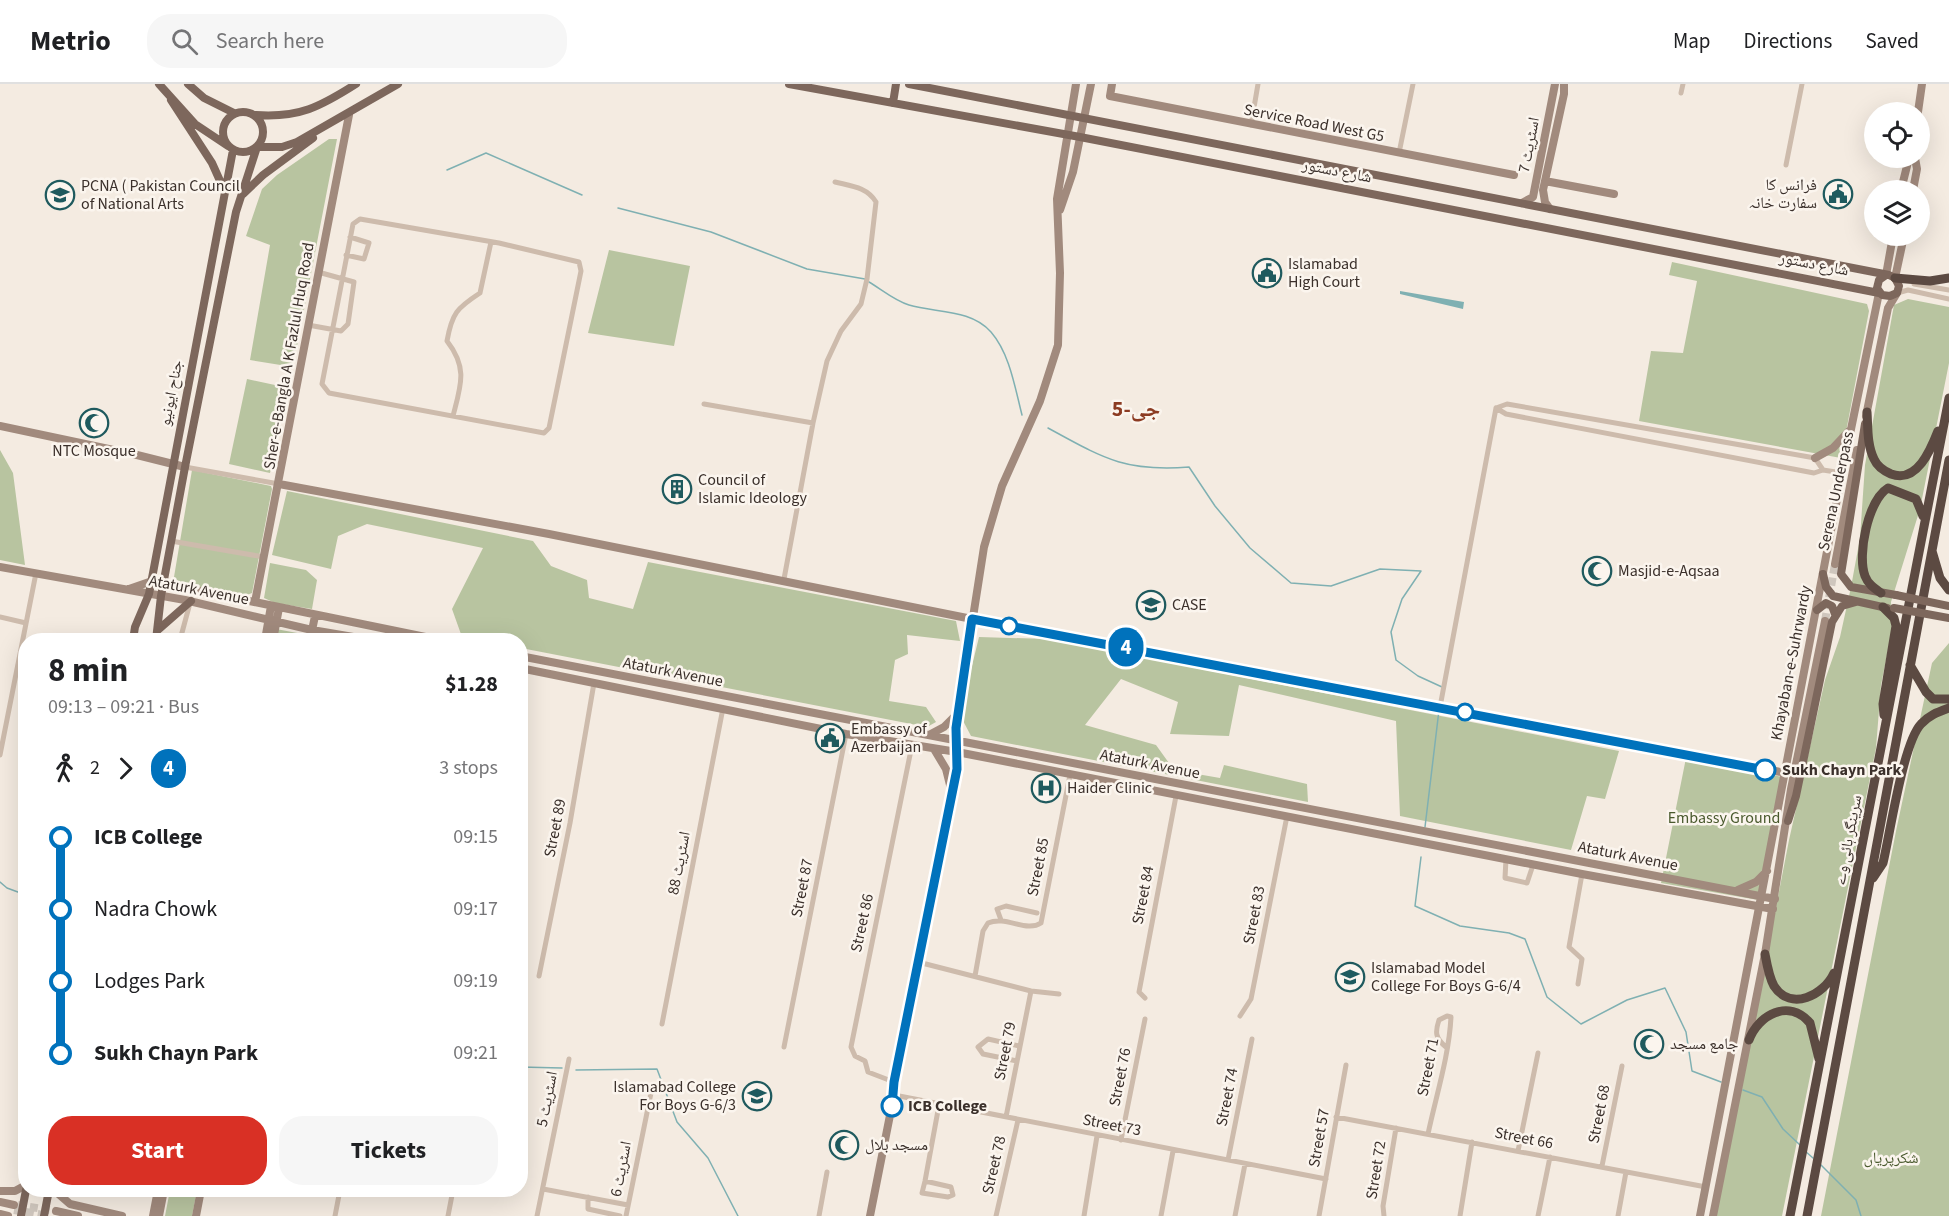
<!DOCTYPE html>
<html lang="en">
<head>
<meta charset="utf-8">
<style>
  :root { --surface:#fff; --page:#f6f6f6; --text:#202124; --muted:#757577; --line:#e0e0e0; --accent:#d93025 }
  body { margin:0; font-family:"Source Sans 3","Noto Naskh Arabic",sans-serif; background:var(--page); color:var(--text); height:100vh; display:flex; flex-direction:column; font-size:22px; white-space:nowrap }
  * { box-sizing:border-box; margin:0 }
  p { font-size:20px; color:var(--muted) }
  .icon { flex:none; width:33px; height:33px; fill:none; stroke:currentColor; stroke-width:2; stroke-linecap:round; stroke-linejoin:round }
  .map { position:relative; flex:1; overflow:hidden }
  .side { position:absolute; left:18px; top:549px; width:510px; height:564px; display:flex; flex-direction:column; background:var(--surface); border-radius:24px; box-shadow:0 6px 24px #0002 }
  .side>* { flex:none }
  .badge { padding:0 12px; border-radius:20px; font-size:21px; line-height:39px }
  .controls { position:absolute; left:1864px; top:18px; display:grid; gap:12px }
  .controls a { display:grid; place-items:center; width:66px; height:66px; border-radius:50%; background:var(--surface); box-shadow:0 6px 24px #0002; font-size:30px }
  .map>.badge { position:absolute; translate:-50% -50%; box-shadow:0 0 0 3px #fff }
  .legs { display:flex; align-items:center; gap:9px; height:66px; padding:0 30px; font-size:20px }
  .legs p { margin-inline-start:auto }
  .overview { display:flex; align-items:center; justify-content:space-between; height:102px; padding:0 30px }
  h1 { font-size:33px; font-weight:700; line-height:45px }
  .button { display:flex; gap:12px; margin-top:auto; padding:12px 30px }
  .button a { flex:1; height:69px; border-radius:24px; background:var(--accent); color:#fff; font-size:24px; font-weight:700; line-height:69px; text-align:center }
  .button a+a { background:var(--page); color:var(--text) }
  ul { padding:0 30px; list-style:none }
  li { display:flex; align-items:center; gap:21px; height:72px; font-size:22px }
  li i { display:grid; place-items:center; width:9px; height:100%; margin:0 8px; background:currentColor }
  li i::after { content:''; width:15px; height:15px; margin:-8px; border:4px solid; border-radius:50%; background:var(--surface) }
  li p { margin-inline-start:auto }
  li:first-child i { background:linear-gradient(#0000 50%,currentColor 0) }
  li:last-child i { background:linear-gradient(currentColor 50%,#0000 0) }
  header { display:flex; align-items:center; gap:36px; box-sizing:border-box; height:84px; padding:0 30px; background:var(--surface); border-bottom:2px solid var(--line) }
  header strong { font-size:28px }
  nav { display:flex; gap:33px; margin-inline-start:auto; font-size:21px }
  .search { width:420px; height:54px; background:var(--page); display:flex; align-items:center; gap:15px; box-sizing:border-box; padding:0 21px; border-radius:24px; color:var(--muted); font-size:22px }
  .map>svg:first-child { display:block }
  .green { fill:#b8c4a0 }
  .water { fill:#7fb0b2 }
  .lines { fill:none; stroke-linecap:round; stroke-linejoin:round }
  .stream { stroke:#7fb0b2; stroke-width:1.5 }
  .secondary-tunnel { stroke:#cfc6bd; stroke-width:8; stroke-dasharray:8 4; stroke-linecap:butt }
  .street { stroke:#cdbbac; stroke-width:5 }
  .secondary { stroke:#a18a7d; stroke-width:8 }
  .primary { stroke:#7d675c; stroke-width:8 }
  .highway { stroke:#5c4a42; stroke-width:9 }
  .primary-bridge { stroke:#7d675c; stroke-width:8 }
  .line-1-casing { stroke:#fff; stroke-width:14 }
  .line-1 { stroke:#0072bc; stroke-width:9 }
  .stop-1-dot { fill:#fff; stroke:#0072bc; stroke-width:3 }
  .labels { text-anchor:middle; dominant-baseline:central; stroke-width:5; stroke-linejoin:round; paint-order:stroke }
  .street-label { font-size:16px; fill:#3b302b; stroke:#fbf5ee }
  .poi-label { font-size:16px; fill:#3b302b; stroke:#fbf5ee; text-anchor:start }
  .stop-label { font-size:16px; font-weight:bold; fill:#3b302b; stroke:#fbf5ee; text-anchor:start }
  .park-label { font-size:16px; fill:#4a5a2e; stroke:#fbf5ee }
  .district-label { font-size:22px; font-weight:bold; fill:#8c3b22; stroke:#fbf5ee }
</style>
</head>
<body>
<header>
<strong>Metrio</strong>
<div class="search"><svg class="icon" aria-label="search" viewBox="0 0 24 24"><circle cx="10" cy="10" r="6"/><path d="M15 15l6 6"/></svg>Search here</div>
<nav><a>Map</a><a>Directions</a><a>Saved</a></nav>
</header>
<div class="map">
<svg width="1949" height="1132" viewBox="0 0 1949 1132">
  <rect width="100%" height="100%" fill="#f4ebe1"/>
  <!-- green -->
  <path class="green" d="M329,55H337L293,283L250,276L270,161L246,152L262,105L277,91Z
    M609,166L690,182L674,262L588,249Z
    M1672,178L1867,220L1869,227L1841,374L1639,337L1651,267L1683,269L1697,197L1669,191Z
    M1908,215L1949,223V279L1920,425L1891,518L1892,546L1881,601L1876,664L1782,1132H1716L1789,756L1825,596L1840,553L1851,503L1860,454L1865,381L1894,221Z
    M247,295L289,304L270,389L229,380Z
    M0,366L13,389L25,481L0,476Z
    M192,386L271,402L272,405L252,509L247,511L181,500L174,493Z
    M287,407L533,457L551,482L587,496L589,514L633,525L648,478L956,537L960,557L907,551L908,570L895,576L889,617L926,623L936,638L927,643L521,564L520,556H481L462,553L452,525L483,464L367,440L338,452L331,485L272,471Z
    M270,479L306,486L317,496L312,525L275,519L264,514Z
    M276,545L308,551L307,556H273Z
    M979,553L1048,555L1619,667L1605,715L1587,712L1571,766L1400,732L1396,637L1239,601L1229,652L1170,650L1178,618L1121,595L1085,641L1156,661L1174,686L1220,694L1224,681L1307,700L1308,718L971,652L960,631Z
    M1949,559V1132H1821L1896,747L1932,579Z
    M1686,674L1783,693L1758,816L1661,799Z
    M170,1106H197L192,1132H165Z"/>
  <!-- water -->
  <path class="water" d="M1400,207L1464,218L1463,225L1400,210Z"/>
  <g class="lines">
    <!-- stream -->
    <path class="stream" d="M447,86L486,69L582,111
      M618,124L711,148L807,185L865,195
      M869,198C881,205 895,217 909,221C936,229 971,225 991,248C1010,270 1015,304 1022,331
      M1048,344C1103,374 1124,388 1189,383L1215,422L1250,464L1291,499L1331,502L1380,485L1421,487L1402,515L1391,548L1396,576L1418,592L1442,603
      M1425,743L1439,626
      M1421,773L1415,822L1460,842L1509,849L1525,855L1547,913L1581,940L1627,916L1665,904L1686,948L1692,987L1721,998
      M0,798L7,804L26,811
      M520,983L562,984
      M576,986L657,985L677,1038L708,1074L738,1132
      M1743,1006L1762,1013L1783,1045L1800,1061
      M1805,1067L1813,1074
      M1821,1081L1856,1116L1861,1132"/>
    <!-- secondary-tunnel -->
    <path class="secondary-tunnel" d="M1825,537L1835,480
      M18,1121L56,1127
      M14,1126L49,1132"/>
    <!-- street -->
    <path class="street" d="M1681,9L1683,0
      M1251,41L1258,0
      M1399,69L1413,0
      M1786,81L1802,0
      M360,135L499,159L579,178L581,187L549,344L544,349L329,309L322,300L353,140Z
      M346,171L364,175L369,159L350,153
      M1914,200L1949,206
      M1897,209L1908,206L1949,215
      M308,241L341,247L348,240L354,198L318,188
      M704,320L813,339
      M1496,324L1506,330L1814,389L1823,386L1842,389
      M1496,324L1507,320L1815,374L1823,386
      M453,332C461,301 468,284 447,257C452,229 457,224 480,209L491,158
      M185,383L279,400
      M171,457L264,473
      M784,495L813,339L827,277L841,247L861,220L867,195L876,118C867,103 851,102 835,98
      M0,533L26,539
      M180,556L190,519
      M1440,623L1496,324
      M0,671L36,489
      M1506,775L1505,794L1527,799L1533,781
      M1001,836L997,825L1006,822L1037,829
      M918,878L1031,907L1059,910
      M539,892L570,739L594,599
      M975,892L983,847L988,839C1006,831 1026,849 1041,839L1070,691
      M1578,900L1582,875L1569,863L1582,790
      M1145,914L1139,908L1176,712
      M1240,932L1251,915L1287,732
      M662,940L723,624
      M784,963L846,650
      M1017,977L983,970L978,963L988,955L1019,962
      M894,998L868,988L865,977L855,972L851,963L912,661
      M894,1011L1326,1095
      M1006,1033L1031,907
      M1336,1033L1706,1103
      M1428,1050C1436,1012 1449,972 1451,933L1447,932L1439,936C1435,948 1435,954 1446,963
      M1121,1056L1145,935
      M1518,1067L1538,969
      M1228,1076L1252,955
      M1602,1082L1622,982
      M925,1097L951,1103L953,1111L948,1113L922,1109L925,1097L939,1021
      M543,1105L628,1121
      M588,1113V1125L620,1132
      M335,1132L340,1106
      M448,1132L453,1106
      M537,1132L569,975
      M626,1132L651,1009
      M819,1132L827,1088
      M996,1132L1018,1036
      M1084,1132L1097,1052
      M1161,1132L1173,1067
      M1235,1132L1245,1080
      M1319,1132L1346,981
      M1384,1132L1383,1122L1396,1044
      M1460,1132L1472,1058
      M1538,1132L1550,1073
      M1618,1132L1626,1088"/>
    <!-- secondary -->
    <path class="secondary" d="M1112,0L1110,12L1514,91
      M1918,28L1922,0
      M1545,97L1614,110
      M1901,106L1909,74
      M1913,106L1917,85L1915,74
      M1522,119L1533,113L1555,0
      M1550,125L1545,118L1543,106L1564,10V0
      M1060,126L1073,88L1091,0
      M1886,191L1893,152
      M1895,194L1904,152
      M1866,332L1888,224L1897,209
      M0,342L123,368
      M133,370L185,383
      M1815,374L1833,364L1849,347
      M279,400L549,450L972,535L1786,689
      M1835,480L1857,366
      M0,483L185,516L312,546L371,556
      M129,505L152,497L440,556
      M255,518L349,31
      M265,556L271,522
      M273,556L279,524
      M310,556L315,532
      M520,572L1775,815
      M520,584L846,650L957,668L1582,790L1773,825
      M929,651L944,643L958,629
      M934,665L946,685L951,705
      M1738,806L1756,798L1767,787
      M54,1106L70,1120L122,1132
      M0,1107H15L26,1101
      M0,1118L14,1121
      M56,1127L78,1132
      M0,1130L8,1132
      M153,1132L158,1106
      M159,1132L164,1106
      M196,1132L201,1106
      M870,1132L894,1011V998L957,685L958,629L984,463L1002,402L1040,317L1058,261L1060,189L1057,115L1076,0
      M1700,1132L1842,389L1879,209
      M1713,1132L1765,870L1791,705L1825,537"/>
    <!-- primary -->
    <path class="primary" d="M159,0L195,40L228,62
      M188,0L204,14L234,29
      M789,0L1080,53L1879,209
      M909,0L1889,191L1895,194L1899,202L1897,209L1890,212L1882,211L1877,204L1879,196L1886,191
      M171,16L212,79L225,108
      M893,19L896,0
      M223 48a20 20 0 1 1 40 0a20 20 0 1 1-40 0Z
      M256,31C299,34 320,23 356,0
      M257,63H282L297,58L398,0
      M243,110L263,91L313,54
      M1865,340L1841,490L1851,503L1896,511
      M1823,490L1826,503L1833,512L1887,524
      M1817,526L1826,519L1832,522L1835,530
      M159,545L191,517
      M133,556L135,543L149,510L233,66
      M156,556L161,512L185,383L236,128L257,63
      M1788,737L1796,712L1832,538L1842,522L1856,518
      M21,1132L26,1106
      M44,1132L49,1106"/>
    <!-- highway -->
    <path class="highway" d="M1895,194L1930,197L1949,194
      M1867,328C1868,343 1867,361 1874,375C1877,382 1884,387 1891,390C1917,400 1931,365 1938,347
      M1932,467L1940,494L1949,506
      M1881,509C1874,504 1868,500 1865,492C1857,471 1868,416 1888,404L1916,415L1923,432
      M1883,523L1894,534L1896,542L1883,620L1884,631
      M1910,581L1926,608L1933,615H1949
      M1873,794L1883,779C1890,750 1903,659 1921,640C1929,631 1938,628 1949,624
      M1765,870C1767,881 1769,893 1774,902C1791,928 1824,911 1834,889
      M1749,956C1758,931 1789,914 1810,939L1819,975
      M1790,1132L1949,314
      M1807,1132L1949,376"/>
    <!-- primary-bridge -->
    <path class="primary-bridge" d="M1896,511L1949,522
      M1894,524L1949,534"/>
  </g>
  <g class="lines">
    <!-- line-1 casing -->
    <g class="line-1-casing">
      <path id="line-1" d="M892,1022L894,998L957,685L956,644L972,535L1765,686"/>
    </g>
    <!-- line-1 -->
    <use href="#line-1" class="line-1"/>
  </g>
  <!-- icons -->
  <defs>
    <g id="civic-ring" transform="scale(1.5)"><circle r="9.5" fill="#fbf5ee" stroke="#1f5a5e" stroke-width="1.5"/><path d="M-.6-6.5H3V-4.5H.6V-3L4-1V1h2V6H-6V1h2V-1L-.6-3ZM-1.2 2.5V6h2.4V2.5Z" fill="#1f5a5e"/></g>
    <g id="university-ring" transform="scale(1.5)"><circle r="9.5" fill="#fbf5ee" stroke="#1f5a5e" stroke-width="1.5"/><path d="M0-5L7-2L0 1L-7-2ZM-4 1L0 2.5L4 1V4Q0 6-4 4Z" fill="#1f5a5e"/></g>
    <g id="mosque-ring" transform="scale(1.5)"><circle r="9.5" fill="#fbf5ee" stroke="#1f5a5e" stroke-width="1.5"/><path d="M3.5-4.9A6 6 0 1 0 3.5 4.9A5 5 0 1 1 3.5-4.9Z" fill="#1f5a5e"/></g>
    <g id="building-ring" transform="scale(1.5)"><circle r="9.5" fill="#fbf5ee" stroke="#1f5a5e" stroke-width="1.5"/><path d="M-4-6H4V6H1V3H-1V6H-4ZM-2.5-4.3h1.7v1.8h-1.7ZM.8-4.3h1.7v1.8H.8ZM-2.5-1h1.7V.8h-1.7ZM.8-1h1.7V.8H.8Z" fill="#1f5a5e"/></g>
    <g id="hospital-ring" transform="scale(1.5)"><circle r="9.5" fill="#fbf5ee" stroke="#1f5a5e" stroke-width="1.5"/><path d="M-5-5h3v3.5h4V-5h3V5h-3V1.5h-4V5h-3Z" fill="#1f5a5e"/></g>
  </defs>
  <g fill-rule="evenodd">
    <use href="#civic-ring" x="1838" y="110"/>
    <use href="#university-ring" x="60" y="111"/>
    <use href="#civic-ring" x="1267" y="189"/>
    <use href="#mosque-ring" x="94" y="339"/>
    <use href="#building-ring" x="677" y="405"/>
    <use href="#mosque-ring" x="1597" y="487"/>
    <use href="#university-ring" x="1151" y="521"/>
    <use href="#civic-ring" x="830" y="654"/>
    <use href="#hospital-ring" x="1046" y="704"/>
    <use href="#university-ring" x="1350" y="893"/>
    <use href="#mosque-ring" x="1649" y="960"/>
    <use href="#university-ring" x="757" y="1012"/>
    <use href="#mosque-ring" x="844" y="1061"/>
  </g>
  <!-- markers -->
  <g class="stop-1-dot">
    <circle cx="1009" cy="542" r="8"/>
    <circle cx="1465" cy="628" r="8"/>
    <circle cx="1765" cy="686" r="10"/>
    <circle cx="892" cy="1022" r="10"/>
  </g>
  <g class="labels">
    <!-- street labels -->
    <g class="street-label">
      <text transform="translate(1314 39) rotate(11)">Service Road West G5</text>
      <text transform="translate(1529 61) rotate(-79)">اسٹریٹ 7</text>
      <text transform="translate(1337 87) rotate(11)">شارع دستور</text>
      <text transform="translate(1814 180) rotate(11)">شارع دستور</text>
      <text transform="translate(289 272) rotate(-80)">Sher-e-Bangla A K Fazlul Huq Road</text>
      <text transform="translate(171 309) rotate(-79)">جناح ایونیو</text>
      <text transform="translate(1836 407) rotate(-78)">Serena Underpass</text>
      <text transform="translate(199 506) rotate(11)">Ataturk Avenue</text>
      <text transform="translate(1791 579) rotate(-79)">Khayaban-e-Suhrwardy</text>
      <text transform="translate(673 588) rotate(11)">Ataturk Avenue</text>
      <text transform="translate(1150 680) rotate(11)">Ataturk Avenue</text>
      <text transform="translate(555 744) rotate(-79)">Street 89</text>
      <text transform="translate(1848 756) rotate(-79)">سرینگر ہائی وے</text>
      <text transform="translate(1628 772) rotate(11)">Ataturk Avenue</text>
      <text transform="translate(679 779) rotate(-79)">اسٹریٹ 88</text>
      <text transform="translate(1038 783) rotate(-79)">Street 85</text>
      <text transform="translate(802 804) rotate(-79)">Street 87</text>
      <text transform="translate(1143 811) rotate(-79)">Street 84</text>
      <text transform="translate(1254 831) rotate(-79)">Street 83</text>
      <text transform="translate(862 839) rotate(-78)">Street 86</text>
      <text transform="translate(1005 967) rotate(-79)">Street 79</text>
      <text transform="translate(1428 983) rotate(-79)">Street 71</text>
      <text transform="translate(1120 993) rotate(-79)">Street 76</text>
      <text transform="translate(1227 1013) rotate(-79)">Street 74</text>
      <text transform="translate(547 1015) rotate(-79)">اسٹریٹ 5</text>
      <text transform="translate(1599 1030) rotate(-79)">Street 68</text>
      <text transform="translate(1112 1041) rotate(11)">Street 73</text>
      <text transform="translate(1319 1054) rotate(-80)">Street 57</text>
      <text transform="translate(1524 1054) rotate(11)">Street 66</text>
      <text transform="translate(994 1081) rotate(-77)">Street 78</text>
      <text transform="translate(621 1085) rotate(-79)">اسٹریٹ 6</text>
      <text transform="translate(1376 1086) rotate(-81)">Street 72</text>
    </g>
    <!-- poi labels -->
    <g class="poi-label">
      <text x="1817" y="101" text-anchor="end">فرانس کا<tspan x="1817" dy="18">سفارت خانہ</tspan></text>
      <text x="81" y="102">PCNA ( Pakistan Council<tspan x="81" dy="18">of National Arts</tspan></text>
      <text x="1288" y="180">Islamabad<tspan x="1288" dy="18">High Court</tspan></text>
      <text x="94" y="367" text-anchor="middle">NTC Mosque</text>
      <text x="698" y="396">Council of<tspan x="698" dy="18">Islamic Ideology</tspan></text>
      <text x="1618" y="487">Masjid-e-Aqsaa</text>
      <text x="1172" y="521">CASE</text>
      <text x="851" y="645">Embassy of<tspan x="851" dy="18">Azerbaijan</tspan></text>
      <text x="1067" y="704">Haider Clinic</text>
      <text x="1371" y="884">Islamabad Model<tspan x="1371" dy="18">College For Boys G-6/4</tspan></text>
      <text x="1670" y="960">جامع مسجد</text>
      <text x="736" y="1003" text-anchor="end">Islamabad College<tspan x="736" dy="18">For Boys G-6/3</tspan></text>
      <text x="865" y="1061">مسجد بلال</text>
    </g>
    <!-- stop labels -->
    <g class="stop-label">
      <text x="1782" y="686">Sukh Chayn Park</text>
      <text x="908" y="1022">ICB College</text>
    </g>
    <!-- park labels -->
    <g class="park-label">
      <text x="1724" y="734">Embassy Ground</text>
      <text x="1891" y="1074">شکرپریاں</text>
    </g>
    <!-- district labels -->
    <g class="district-label">
      <text x="1136" y="325">جی-5</text>
    </g>
  </g>
</svg>
<div class="controls">
<a><svg class="icon" aria-label="locate" viewBox="0 0 24 24"><circle cx="12" cy="12" r="6"/><path d="M12 2v4M12 18v4M2 12h4M18 12h4"/></svg></a>
<a><svg class="icon" aria-label="layers" viewBox="0 0 24 24"><path d="M12 4l9 5-9 5-9-5zM3 14l9 5 9-5"/></svg></a>
</div>
<b class="badge" style="left:1126px;top:563px;background:#0072bc;color:#fff">4</b>
<section class="side">
<div class="overview"><div><h1>8 min</h1><p>09:13 – 09:21 · Bus</p></div><b>$1.28</b></div>
<div class="legs"><svg class="icon" aria-label="walk" viewBox="0 0 24 24"><circle cx="13" cy="4" r="2"/><path d="M13 8l-2 6 4 7M11 14l-3 7M7 12l3-4h3l4 4"/></svg>2<svg class="icon" aria-label="forward" viewBox="0 0 24 24"><path d="M9 5l7 7-7 7"/></svg><b class="badge" style="background:#0072bc;color:#fff">4</b><p>3 stops</p></div>
<ul>
<li><i style="color:#0072bc"></i><b>ICB College</b><p>09:15</p></li>
<li><i style="color:#0072bc"></i><span>Nadra Chowk</span><p>09:17</p></li>
<li><i style="color:#0072bc"></i><span>Lodges Park</span><p>09:19</p></li>
<li><i style="color:#0072bc"></i><b>Sukh Chayn Park</b><p>09:21</p></li>
</ul>
<div class="button"><a>Start</a><a>Tickets</a></div>
</section>
</div>
</body>
</html>
